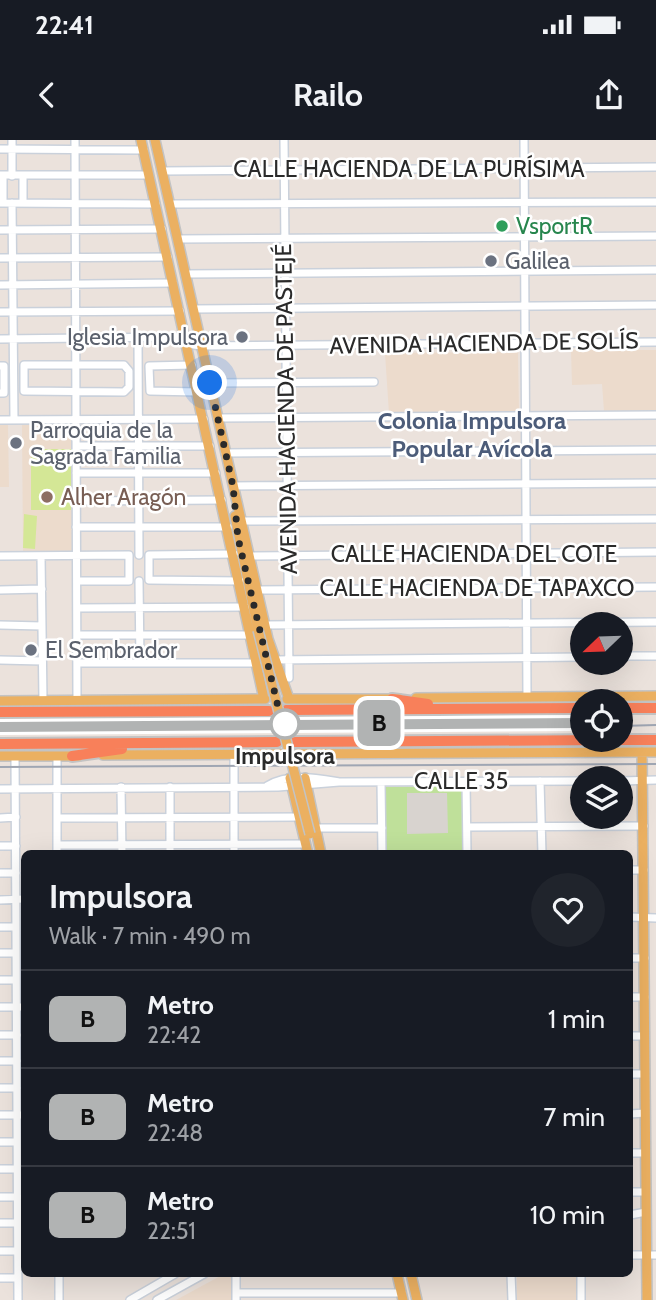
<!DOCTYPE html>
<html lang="en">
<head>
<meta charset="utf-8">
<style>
  :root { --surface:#171b24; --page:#20242c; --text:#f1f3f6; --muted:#9ea1a6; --line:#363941 }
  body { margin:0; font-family:Cabin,sans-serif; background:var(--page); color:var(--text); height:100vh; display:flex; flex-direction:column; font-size:26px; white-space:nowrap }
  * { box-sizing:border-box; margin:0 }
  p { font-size:23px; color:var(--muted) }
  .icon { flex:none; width:38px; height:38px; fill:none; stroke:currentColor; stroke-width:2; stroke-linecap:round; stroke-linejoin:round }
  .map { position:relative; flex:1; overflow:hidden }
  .panel { position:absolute; left:21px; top:710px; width:612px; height:427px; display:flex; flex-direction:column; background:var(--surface); border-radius:10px; box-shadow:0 7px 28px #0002 }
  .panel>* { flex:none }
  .badge { padding:0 14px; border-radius:10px; font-size:24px; line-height:46px }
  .needle { width:46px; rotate:247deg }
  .fabs { position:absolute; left:570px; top:472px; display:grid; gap:14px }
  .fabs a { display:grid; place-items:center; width:63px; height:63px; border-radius:50%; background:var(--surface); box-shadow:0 7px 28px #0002; font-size:35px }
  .you { position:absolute; width:35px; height:35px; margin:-18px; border:5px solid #fff; border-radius:50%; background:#1a73e8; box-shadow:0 0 0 10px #1a73e833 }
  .map>.badge { position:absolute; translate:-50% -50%; box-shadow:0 0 0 4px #fff }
  .round { display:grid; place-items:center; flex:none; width:74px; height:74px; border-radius:37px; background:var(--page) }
  .summary { display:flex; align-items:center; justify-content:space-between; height:119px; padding:0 28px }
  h1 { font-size:33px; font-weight:800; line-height:52px }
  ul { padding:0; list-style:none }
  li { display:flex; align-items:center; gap:21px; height:98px; padding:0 28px; border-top:2px solid var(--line) }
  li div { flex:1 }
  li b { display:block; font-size:26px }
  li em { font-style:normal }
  li .badge { min-width:77px; font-weight:700; text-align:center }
  .status { display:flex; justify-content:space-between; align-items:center; height:49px; padding:0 35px; background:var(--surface); direction:ltr }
  .status svg { height:19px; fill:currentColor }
  header { display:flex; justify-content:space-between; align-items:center; height:91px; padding:0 28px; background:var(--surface); font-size:32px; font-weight:800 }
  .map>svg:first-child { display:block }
  .education { fill:#ecdbcc }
  .grass { fill:#bfe09a }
  .pitch { fill:#d4e796 }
  .plaza { fill:#d8d3cf }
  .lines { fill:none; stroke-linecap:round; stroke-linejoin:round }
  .minor-casing { stroke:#cad1db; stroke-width:10 }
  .major-casing { stroke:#c3c3c3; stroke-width:12 }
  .highway-casing { stroke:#c3c3c3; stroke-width:14 }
  .minor { stroke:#fff; stroke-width:7 }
  .major { stroke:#ebb061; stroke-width:9 }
  .highway { stroke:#f8805a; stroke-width:10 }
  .rail { stroke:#9fa6b3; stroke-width:2 }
  .major-bridge-casing { stroke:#c3c3c3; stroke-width:12; stroke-linecap:butt }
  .major-bridge { stroke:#ebb061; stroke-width:9 }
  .line-casing { stroke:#fff; stroke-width:16 }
  .line { stroke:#b1b3b3; stroke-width:10 }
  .walk { stroke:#2a2a2a; stroke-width:7; stroke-dasharray:0 12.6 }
  .leisure-dot { fill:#2e9e5b; stroke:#fff; stroke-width:2.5 }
  .worship-dot { fill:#6b7280; stroke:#fff; stroke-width:2.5 }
  .education-dot { fill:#8d6e63; stroke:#fff; stroke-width:2.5 }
  .stop-dot { fill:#fff; stroke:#b1b3b3; stroke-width:3.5 }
  .labels { text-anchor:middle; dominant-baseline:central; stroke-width:5; stroke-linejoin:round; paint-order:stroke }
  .street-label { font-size:23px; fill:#2a2a2a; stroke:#fff }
  .leisure-label { font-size:23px; fill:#27864d; stroke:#fff; text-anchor:start }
  .worship-label { font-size:23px; fill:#5b616d; stroke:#fff; text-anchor:start }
  .education-label { font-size:23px; fill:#785e54; stroke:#fff; text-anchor:start }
  .stop-label { font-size:23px; font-weight:bold; fill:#2a2a2a; stroke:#fff }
  .neighbourhood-label { font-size:24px; font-weight:bold; fill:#4c5c79; stroke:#fff }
</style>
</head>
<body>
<div class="status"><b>22:41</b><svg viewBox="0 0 49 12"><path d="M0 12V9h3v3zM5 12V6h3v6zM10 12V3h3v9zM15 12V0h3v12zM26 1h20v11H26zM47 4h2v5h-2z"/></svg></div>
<header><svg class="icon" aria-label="back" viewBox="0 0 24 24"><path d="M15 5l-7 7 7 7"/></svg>Railo<svg class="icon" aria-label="share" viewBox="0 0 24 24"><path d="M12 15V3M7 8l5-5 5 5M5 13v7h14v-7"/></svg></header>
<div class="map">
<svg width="656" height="1160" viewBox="0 0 656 1160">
  <rect width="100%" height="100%" fill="#ebe2dc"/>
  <!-- education -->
  <path class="education" d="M571,210H656V271H604L602,244L572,245Z
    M518,212L519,272L389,273L385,213Z
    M72,284V411H23L22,285Z
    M0,285H8L9,347H0Z
    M224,1134L231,1135V1160H176Z
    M517,1134H576V1160H517Z"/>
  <!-- grass -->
  <path class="grass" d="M463,646L464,714H386L385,647Z"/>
  <!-- pitch -->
  <path class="pitch" d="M31,309H71V370H31Z
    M24,374L37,376L35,409L23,408Z"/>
  <!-- plaza -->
  <path class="plaza" d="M407,653H447L448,693L407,694Z"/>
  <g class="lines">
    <!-- minor casing -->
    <g class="minor-casing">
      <path id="minor" d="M12,0V36
        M75,0L77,560
        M284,0L289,538
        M524,0L527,557
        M0,9L144,10
        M162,31L656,27
        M0,35H149
        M3,35V63
        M23,36V63
        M0,63L156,64
        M12,63L14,280
        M170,64L656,62
        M0,90L162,89
        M177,99L656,96
        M0,118L168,117
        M185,134L656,130
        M0,145L173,143
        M193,169L656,165
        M0,172L180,171
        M138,197L139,415
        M0,199L177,197L187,204L201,206L656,202
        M24,225H124L129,231V247L124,252L24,251Z
        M192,225L149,226L150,251L198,252
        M0,226H4V253H0
        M210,243L374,242
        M217,278L656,275
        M0,280L204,279
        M76,306H210
        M225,313L656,310
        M76,333H216
        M233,346L656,343
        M76,361L222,360
        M242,381L656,379
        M76,387H228
        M234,414L149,415V440L240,441
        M0,416L129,415V441H77
        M41,416L43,560
        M249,416L656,412
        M139,441L140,523
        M0,450L42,449
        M257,450L656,447
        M77,468L245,467
        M0,485L42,486
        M265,485L656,482
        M77,495H252
        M621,516H656
        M0,520L42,521
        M273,520L583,517
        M77,523H258
        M234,615V714
        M15,616L18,1160
        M57,616V714
        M466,641L467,714
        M540,641L542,714
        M621,641L656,640
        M381,642L382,714
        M267,646C289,633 315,638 339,642L583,641
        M121,647L122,714
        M170,647V714
        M0,649L278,647L339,642
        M0,678L16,677
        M57,678L301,677
        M467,687L644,686
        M313,688H382
        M57,705L306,704
        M0,706H16
        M630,730H644
        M0,733H16
        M0,760L24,759
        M630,777L656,778
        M0,787H16
        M0,813H16
        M630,818H645
        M0,840H16
        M630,857H645
        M0,867H24
        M0,895H17
        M630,896H645
        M0,921H17
        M630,934H645
        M0,948H17
        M630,974L645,973
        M0,975H24
        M0,1002H17
        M630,1013H646
        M0,1029H17
        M630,1052H646
        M0,1057H18
        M630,1075L646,1072
        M0,1083H24
        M0,1111H18
        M630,1115H656
        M59,1134V1160
        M236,1134V1160
        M511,1134L512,1160
        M581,1134V1160
        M0,1138H18
        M236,1153H402
        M130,1160L175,1134
        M157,1160L204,1134"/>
    </g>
    <!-- major casing -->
    <g class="major-casing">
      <path id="major" d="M141,0L264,559
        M155,0L268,499L289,559
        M235,376L258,490
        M416,558L656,556
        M287,559H399
        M0,561L265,559
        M642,612L647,1160
        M298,614L656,612
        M103,615L280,614
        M0,616H79
        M290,638L308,714
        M305,638L321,714
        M397,1134L403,1160
        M411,1134L417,1160"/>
    </g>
    <!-- highway casing -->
    <g class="highway-casing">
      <path id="highway" d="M392,559L428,564
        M621,568H656
        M286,570L583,568
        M0,572L269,571
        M621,600H656
        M295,602L607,600
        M0,604L277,602
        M72,616L122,609"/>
    </g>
    <!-- minor -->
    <use href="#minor" class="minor"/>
    <!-- major -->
    <use href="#major" class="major"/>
    <!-- highway -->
    <use href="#highway" class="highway"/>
    <!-- rail -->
    <path class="rail" d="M621,586L656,585
      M0,590L223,592L583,586
      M0,627L656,624"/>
    <!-- major-bridge casing -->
    <g class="major-bridge-casing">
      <path id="major-bridge" d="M258,490L310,694"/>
    </g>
    <!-- major-bridge -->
    <use href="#major-bridge" class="major-bridge"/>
  </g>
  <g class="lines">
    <!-- line casing -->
    <g class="line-casing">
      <path id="line" d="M0,587L583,583"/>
    </g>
    <!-- line -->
    <use href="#line" class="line"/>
    <!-- walk -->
    <path class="walk" d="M210,243L233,346L238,398L284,592L285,584"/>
  </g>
  <!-- markers -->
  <circle class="leisure-dot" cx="502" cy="86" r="7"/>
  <g class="worship-dot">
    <circle cx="491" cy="121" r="7"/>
    <circle cx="242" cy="197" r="7"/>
    <circle cx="16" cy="303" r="7"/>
    <circle cx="31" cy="510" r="7"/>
  </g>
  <circle class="education-dot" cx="47" cy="357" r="7"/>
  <circle class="stop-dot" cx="285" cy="584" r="14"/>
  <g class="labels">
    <!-- street labels -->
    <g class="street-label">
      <text x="409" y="29">CALLE HACIENDA DE LA PURÍSIMA</text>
      <text transform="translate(484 203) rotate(-1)">AVENIDA HACIENDA DE SOLÍS</text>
      <text transform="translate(286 269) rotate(-91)">AVENIDA HACIENDA DE PASTEJÉ</text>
      <text x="474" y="414">CALLE HACIENDA DEL COTE</text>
      <text x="477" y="448">CALLE HACIENDA DE TAPAXCO</text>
      <text x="461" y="641">CALLE 35</text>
    </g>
    <!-- leisure labels -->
    <g class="leisure-label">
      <text x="516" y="86">VsportR</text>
    </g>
    <!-- worship labels -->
    <g class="worship-label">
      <text x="505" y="121">Galilea</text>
      <text x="228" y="197" text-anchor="end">Iglesia Impulsora</text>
      <text x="30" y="290">Parroquia de la<tspan x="30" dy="26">Sagrada Familia</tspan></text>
      <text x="45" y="510">El Sembrador</text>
    </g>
    <!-- education labels -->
    <g class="education-label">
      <text x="61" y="357">Alher Aragón</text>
    </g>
    <!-- stop labels -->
    <g class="stop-label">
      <text x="285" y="616">Impulsora</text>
    </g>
    <!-- neighbourhood labels -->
    <g class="neighbourhood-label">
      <text x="472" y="280">Colonia Impulsora<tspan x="472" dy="28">Popular Avícola</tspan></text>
    </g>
  </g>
</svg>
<div class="fabs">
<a><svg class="needle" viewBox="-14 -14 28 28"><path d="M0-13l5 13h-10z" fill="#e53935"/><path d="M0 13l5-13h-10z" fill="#9ea1a6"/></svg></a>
<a><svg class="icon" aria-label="locate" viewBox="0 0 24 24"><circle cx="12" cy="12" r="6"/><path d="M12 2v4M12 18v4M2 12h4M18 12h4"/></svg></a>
<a><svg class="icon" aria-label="layers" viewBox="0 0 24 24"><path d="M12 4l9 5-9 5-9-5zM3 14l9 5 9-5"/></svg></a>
</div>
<div class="you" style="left:210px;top:243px"></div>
<b class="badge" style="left:379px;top:583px;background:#b1b3b3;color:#111">B</b>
<section class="panel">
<div class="summary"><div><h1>Impulsora</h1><p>Walk · 7 min · 490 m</p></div><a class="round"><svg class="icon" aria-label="heart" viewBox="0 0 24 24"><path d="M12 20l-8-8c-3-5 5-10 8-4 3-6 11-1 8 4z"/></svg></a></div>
<ul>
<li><span class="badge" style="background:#b1b3b3;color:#111">B</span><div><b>Metro</b><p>22:42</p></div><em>1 min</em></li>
<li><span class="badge" style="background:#b1b3b3;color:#111">B</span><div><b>Metro</b><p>22:48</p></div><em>7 min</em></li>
<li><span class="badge" style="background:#b1b3b3;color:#111">B</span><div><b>Metro</b><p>22:51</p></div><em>10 min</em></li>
</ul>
</section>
</div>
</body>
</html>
